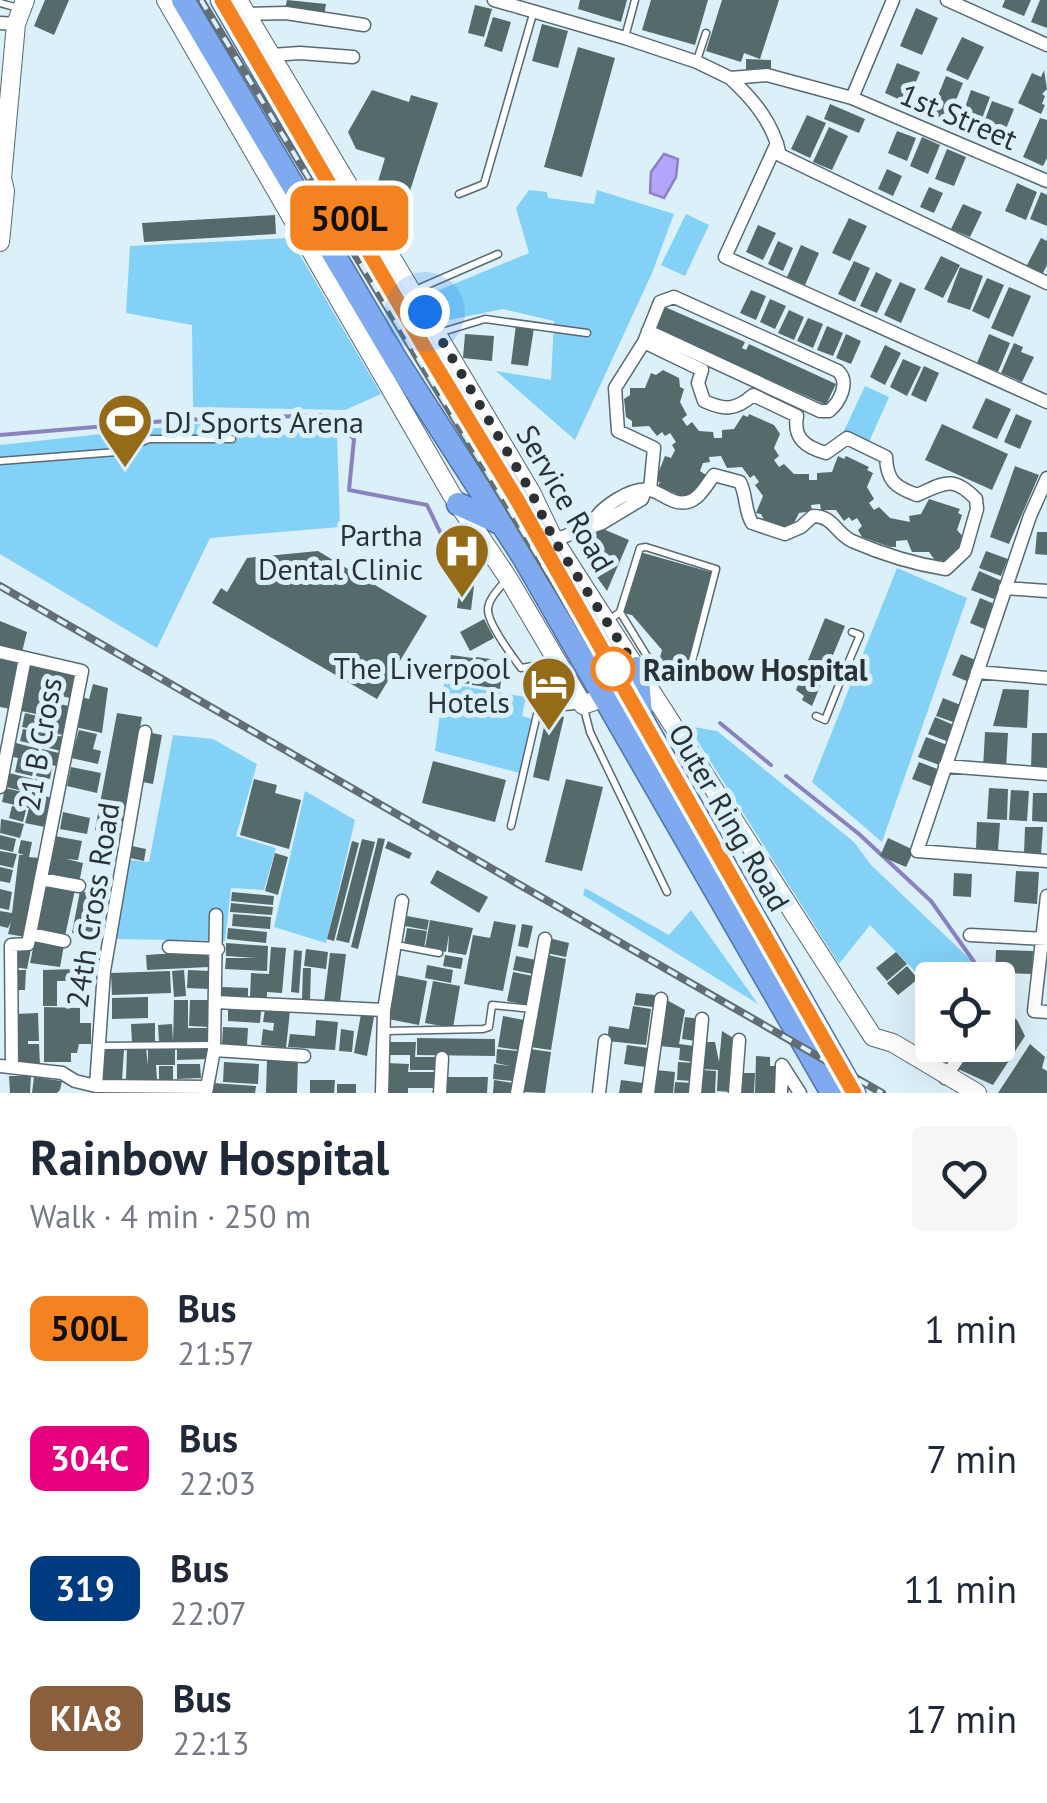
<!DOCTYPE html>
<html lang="en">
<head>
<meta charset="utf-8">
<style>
  :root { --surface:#fff; --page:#f6f6f7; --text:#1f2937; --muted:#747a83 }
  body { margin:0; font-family:"PT Sans",sans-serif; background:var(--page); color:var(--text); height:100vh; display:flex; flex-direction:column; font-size:38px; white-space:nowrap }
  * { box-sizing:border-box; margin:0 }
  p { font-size:32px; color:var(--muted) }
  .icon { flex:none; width:55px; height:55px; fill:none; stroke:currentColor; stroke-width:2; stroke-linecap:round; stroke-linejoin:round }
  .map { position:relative; height:1093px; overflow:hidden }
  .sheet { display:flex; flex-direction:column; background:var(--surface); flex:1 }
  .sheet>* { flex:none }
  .badge { padding:0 20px; border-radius:15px; font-size:35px; line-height:65px }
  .fabs { position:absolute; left:915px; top:962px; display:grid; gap:20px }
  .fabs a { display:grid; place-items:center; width:100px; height:100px; border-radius:10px; background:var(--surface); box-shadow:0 10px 40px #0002; font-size:50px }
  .you { position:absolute; width:50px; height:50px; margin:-25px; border:8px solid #fff; border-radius:50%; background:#1a73e8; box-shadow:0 0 0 15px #1a73e833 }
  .map>.badge { position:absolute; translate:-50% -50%; box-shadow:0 0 0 5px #fff }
  .round { display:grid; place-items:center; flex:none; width:105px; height:105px; border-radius:10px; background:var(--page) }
  .headline { display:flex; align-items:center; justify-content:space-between; height:170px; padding:0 30px }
  h1 { font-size:48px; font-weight:700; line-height:75px }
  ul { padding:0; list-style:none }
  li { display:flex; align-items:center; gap:30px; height:130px; padding:0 30px }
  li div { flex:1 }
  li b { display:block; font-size:38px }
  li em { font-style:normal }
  li .badge { min-width:110px; font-weight:700; text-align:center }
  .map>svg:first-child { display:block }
  .green { fill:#83d1f6 }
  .water { fill:#b2a5fa; stroke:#8982bf; stroke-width:2.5 }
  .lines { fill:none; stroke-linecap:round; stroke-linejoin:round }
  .stream { stroke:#8982bf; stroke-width:4 }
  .building { fill:#556a6b }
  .service-casing { stroke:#586972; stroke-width:9 }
  .minor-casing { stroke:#586972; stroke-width:15 }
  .tertiary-casing { stroke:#586972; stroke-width:20 }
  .trunk-casing { stroke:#4d72ab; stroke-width:25 }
  .service { stroke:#fff; stroke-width:6 }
  .minor { stroke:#fff; stroke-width:12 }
  .tertiary { stroke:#fff; stroke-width:18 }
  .trunk { stroke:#80aaef; stroke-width:22 }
  .rail-casing { stroke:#626e73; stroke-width:8 }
  .rail { stroke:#dcf0fa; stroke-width:4; stroke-dasharray:11; stroke-linecap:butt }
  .line-casing { stroke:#fff; stroke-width:22 }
  .line { stroke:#f58220; stroke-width:15 }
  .walk { stroke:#2a3235; stroke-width:10; stroke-dasharray:0 18 }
  .stop-dot { fill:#fff; stroke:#f58220; stroke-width:5 }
  .labels { text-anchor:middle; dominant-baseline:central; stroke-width:10; stroke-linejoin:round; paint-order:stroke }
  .street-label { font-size:30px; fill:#2a3235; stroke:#dcf0fa }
  .poi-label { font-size:30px; fill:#2a3235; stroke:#dcf0fa; text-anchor:end }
  .stop-label { font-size:30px; font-weight:bold; fill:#2a3235; stroke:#dcf0fa; text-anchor:start }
</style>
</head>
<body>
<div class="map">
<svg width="1047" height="1093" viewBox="0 0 1047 1093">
  <rect width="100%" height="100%" fill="#dcf0fa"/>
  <!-- green -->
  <path class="green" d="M529,190L547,192L548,198L594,204L597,190L674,214L652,273L575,440L496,371L551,380L554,321L503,309L449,320L432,293L529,253L516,208Z
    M686,214L709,225L685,276L661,265Z
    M290,238L381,394L345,410L193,407L192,325L126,313L130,246Z
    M865,386L889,397L869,442L844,431Z
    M194,424L337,435L340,527L210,538L157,648L0,554V445Z
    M897,568L967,598L882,842L812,782Z
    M444,683L526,697L522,716L532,719L520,773L435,751Z
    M688,726L717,731L854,842L871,865L992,980H932V989L870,925L839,964Z
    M173,735L213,739L257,764L236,836L276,848L264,890L231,888L225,941L116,939L130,860L149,862Z
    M305,791L355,820L326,943L274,927Z
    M585,888L669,935L691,910L758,1004L583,895Z"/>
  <!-- water -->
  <path class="water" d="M664,154L678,159L676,177L664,198L650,193L651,172Z"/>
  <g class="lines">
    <!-- stream -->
    <path class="stream" d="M0,435L177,420L328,415L354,439L349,490L427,505L459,571
      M720,723L771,765
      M786,776L859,834L931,901L977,966"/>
  </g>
  <!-- building -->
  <path class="building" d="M45,0H69L54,35L34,26Z
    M287,0L326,4L324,16L285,9Z
    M580,0H627L621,22L578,9Z
    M651,0H708L695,45L642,30Z
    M722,0H779L760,59L744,53L741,62L706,51Z
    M1005,0H1031L1024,16L1002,7Z
    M1040,0H1047V28L1031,22Z
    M475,5L492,9L484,37L468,33Z
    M916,8L938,18L922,55L900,46Z
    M493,17L511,22L502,52L484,46Z
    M542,24L568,31L558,68L532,61Z
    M962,37L984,47L968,80L946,70Z
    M578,47L615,58L582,177L544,167Z
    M746,59L771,60V70H746Z
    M897,63L920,72L907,103L885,93Z
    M1044,70L1047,89L1042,94L1045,96L1042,104L1045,105L1041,114L1018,103L1032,73L1041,77Z
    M946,76L963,83L947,122L930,115Z
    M372,90L409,102L411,95L438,103L409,194L398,204L387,201L377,185L385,158L356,149L348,132Z
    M971,90L990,97L977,132L959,125Z
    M992,101L1014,109L1001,141L980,133Z
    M830,104L865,119L859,133L824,119Z
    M807,115L826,123L810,158L791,149Z
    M1040,118L1047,120V158L1043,166L1023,157Z
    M829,127L848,136L832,170L813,162Z
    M897,131L916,138L907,161L888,153Z
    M922,137L940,145L928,174L910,166Z
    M947,149L966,157L954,186L935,179Z
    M887,169L902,176L893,196L878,189Z
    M1017,183L1037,192L1026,220L1005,211Z
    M929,187L943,193L934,213L920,207Z
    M1041,192L1047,195V226L1030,219Z
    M963,204L982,212L970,237L951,229Z
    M275,215L276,234L144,242L142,223Z
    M849,218L867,226L850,261L832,253Z
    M758,225L776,233L763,260L746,252Z
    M1041,238L1047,241V265L1042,275L1026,267Z
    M778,241L793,248L783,271L768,264Z
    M801,245L819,253L805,285L787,277Z
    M941,256L960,265L943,298L924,289Z
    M854,261L870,268L855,302L838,294Z
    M960,267L983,276L970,310L947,302Z
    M876,272L892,280L877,313L860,306Z
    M987,278L1004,285L989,319L972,311Z
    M900,282L916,289L901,323L884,315Z
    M1009,287L1031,296L1013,337L991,328Z
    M751,290L766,296L756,320L740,313Z
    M770,299L786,306L775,329L760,322Z
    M665,307L745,342L742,348L746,350L749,344L836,384L826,405L664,333L656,326Z
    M789,310L804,317L794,340L778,333Z
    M808,318L823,324L813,348L797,341Z
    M516,325L534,328L528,366L511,364Z
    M827,326L843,333L833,356L817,350Z
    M465,334L494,336L492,361L463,358Z
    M846,334L861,341L851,364L836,358Z
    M989,334L1010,343L998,372L977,363Z
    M1014,343L1023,347L1021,352L1034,357L1022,382L1001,373Z
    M885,345L901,353L885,385L870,377Z
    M903,359L921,367L907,396L890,387Z
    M924,366L939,373L926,402L911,395Z
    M663,370L679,378L680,387L684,389L680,402L687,415L682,419L687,426L692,422L699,431L713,432L714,438H722V430L734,429L743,415L748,417L749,414L774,425L780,434L774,448L779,456L774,460L779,467L784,464L794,474H809V480H817V473L832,472L838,456L844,459L846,456L869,467L867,470L873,473L867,487L874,499L869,503L874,510L879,507L890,518L910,522L909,516L921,514L929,499L960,509L958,513L962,515L957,530L966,540L964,548L943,563L941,560L937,563L929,552H912L907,540L896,541V547H890L862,537L858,530L862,526L857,518L852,521L849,517L844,521L836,510H821L820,504L811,505L812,511L799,513L792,527L786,525L785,530L765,522L761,514L756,513L763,496L755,485L759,482L754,475L750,478L742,467L727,468L721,456L709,457L710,462L703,463L700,471L706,475L695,497L688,499L658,486L660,482L655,481L665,456L671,458L675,450L672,445L676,442L670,433L665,436L662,432L657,436L649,426L632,427V421L626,417L624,399L630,395V388H645L651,373L656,375Z
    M986,398L1011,409L997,439L972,428Z
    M1016,414L1032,421L1020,449L1004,442Z
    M942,424L1008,454L992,490L925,460Z
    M1015,466L1039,475L1009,544L990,537Z
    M596,526L629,540L607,591L583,558Z
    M1037,532H1047V555L1035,554Z
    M318,551L427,616L377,699L212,603L221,588L227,592L247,558Z
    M986,551L1008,559L1001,576L979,568Z
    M640,552L714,573L686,669L659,661L662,650L632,615L623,613Z
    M979,571L1002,581L994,599L971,590Z
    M460,585L474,586L471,610L457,608Z
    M980,598L997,605L987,630L970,623Z
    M825,618L845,626L812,706L802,700L804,696L796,690Z
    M484,619L494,638L470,651L460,632Z
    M0,621L27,632L22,652L0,647Z
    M961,654L978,661L969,682L952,675Z
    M451,655L473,658L469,684L447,680Z
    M476,657L504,661L500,689L472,685Z
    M0,658L20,663L11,709L0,707Z
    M30,666L76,675L70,698L52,694L51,685L46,716L21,711Z
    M93,684L108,688L102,733L75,727L82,697L89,699Z
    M1003,689L1029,690L1027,728L993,726Z
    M943,698L963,706L956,723L936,716Z
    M50,702L69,706L63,735L22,727L25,713L45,718L46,721Z
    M117,713L142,717L120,835L95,830Z
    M547,713L564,717L549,781L533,777Z
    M935,717L956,726L949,742L928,734Z
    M23,729L64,737L61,751L20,741Z
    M79,730L97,734L93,749L101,751L98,764L71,758Z
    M985,732L1008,733L1006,769L983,768Z
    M152,733L162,735L153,784L142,782Z
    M1032,733H1047V770L1031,769Z
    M926,737L950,746L942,766L918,757Z
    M16,743L39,749L32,776L15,772L18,758L13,757Z
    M42,749L59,753L56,766L39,762Z
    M433,761L506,780L495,822L422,803Z
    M919,762L940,770L933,787L912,779Z
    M39,764L52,767L50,779L36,776Z
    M71,767L101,773L97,793L67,786Z
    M9,773L33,779L30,793L6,787Z
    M35,779L48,782L44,796L52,798L45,827L25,823L29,808L2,802L5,788L31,794Z
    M254,779L277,785L275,793L301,800L289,849L240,835Z
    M566,779L603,787L582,871L545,862Z
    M989,788L1008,789L1007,820L987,819Z
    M1011,790L1029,791L1027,821L1009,820Z
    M1033,793H1047V822L1032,821Z
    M12,806L26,810L23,822L9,818Z
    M63,812L90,818L87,834L60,829Z
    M1,819L24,824L20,838L0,833Z
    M977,822L1000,823L998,850L976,849Z
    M1025,827H1043L1041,855L1024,854Z
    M0,835L16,839L13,852L0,849Z
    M55,836L82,841L78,860L66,859L83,863L79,883L46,876Z
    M378,838L385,839L358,949L351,947Z
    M888,838L914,850L906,867L880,856Z
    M362,839L375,842L349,943L336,940Z
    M21,840L32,842L29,857L39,858L25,937L8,934L11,922L8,928L0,926V911L12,913L19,855H24L18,853Z
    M352,841L359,843L334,941L327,939Z
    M388,841L412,853L409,859L385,848Z
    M132,846L146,849L144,861L130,858Z
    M0,851L17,854L13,868L0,865Z
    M275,853L288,857L278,895L265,891Z
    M0,867L13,870L10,883L0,881Z
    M437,870L488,897L479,913L430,883Z
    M1016,871L1039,872L1037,904L1014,902Z
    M954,873L972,874L971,897L953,896Z
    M46,884L75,890L65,936L36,930Z
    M0,889L12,892L9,910L0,908Z
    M80,891L100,895L97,912L104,913L102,925L94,924L92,937L72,933Z
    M232,892L274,896L273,905L231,901Z
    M231,903L273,907L272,915L230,912Z
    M233,914L271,917L270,929L232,926Z
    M407,916L429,920L427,930L405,926Z
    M430,920L473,928L466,955L448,952L449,934L446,952L425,948Z
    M494,921L516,925L503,991L464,984L473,935L490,938Z
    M522,924L533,926L528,948L518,946Z
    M228,928L267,932L266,943L227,939Z
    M407,928L427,931L424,948L404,945Z
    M549,938L569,943L566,957L546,953Z
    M35,939L64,945L60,967L30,963Z
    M226,943L268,946L267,971L225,969L226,958H258L226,956Z
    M18,947L31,949L27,969L14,967Z
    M271,947L286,948L282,993L267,992V998L250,997L251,973L269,974Z
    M306,949L328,952L326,969L304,966Z
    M294,950L302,951L299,993L291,992Z
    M996,950L1033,951L1032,974L995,973Z
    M208,951L209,967L147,970L146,955Z
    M896,952L907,964L887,981L876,968Z
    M330,953L346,954L340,1002H324Z
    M445,955L463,958L461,969L443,966Z
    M548,955L566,959L551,1050L530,1047Z
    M516,956L536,960L533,974L513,970Z
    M427,965L453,970L451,983L425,978Z
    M907,966L918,979L898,995L887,983Z
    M303,968H311L310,999H302Z
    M75,969V981H57V1006H43V970Z
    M14,970H26L25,990H14Z
    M184,970L186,996L174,997L172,971Z
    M188,970L210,971V989L187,988Z
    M170,971L171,993L112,995L111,973Z
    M513,972L533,976L527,1005L507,1001Z
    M396,975L427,981L419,1025L388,1019Z
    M433,981L460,986L453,1028L425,1023Z
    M222,987L248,988V997L222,996Z
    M636,993L655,995L653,1007L634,1005Z
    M148,997V1018L112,1019V998Z
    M665,999L685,1010L679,1044L694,1046L693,1062L679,1060L680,1048L659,1046Z
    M174,1000H188V1028H210V1043H173Z
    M190,1000H210V1027L189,1026Z
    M633,1006L651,1009L646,1045L607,1041L609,1026L629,1029Z
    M44,1007L80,1008V1023H91V1044H79L77,1053H71V1062H44Z
    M1002,1008L1017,1020L1025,1036L993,1085L956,1068L974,1045H998V1014Z
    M228,1009L261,1011L260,1023L228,1021Z
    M265,1009L290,1011L286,1048L261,1045L263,1029L273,1031L274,1023L263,1022Z
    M38,1013L39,1041H28V1044H39L40,1065L15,1064L14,1014Z
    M361,1014L374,1017L367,1056L354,1053Z
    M503,1016L524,1020L519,1050L498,1047Z
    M685,1017L700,1019L696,1041L682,1039Z
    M316,1020L338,1022L335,1050L288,1047L290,1034L315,1036Z
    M155,1023V1042L132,1043L131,1024Z
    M172,1024L173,1041L159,1042L158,1025Z
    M223,1027L248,1028L247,1045L222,1044Z
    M341,1029L354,1031L352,1052L339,1051Z
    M722,1031L735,1039L732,1092L717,1091L718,1070L701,1069L704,1042H715L719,1062Z
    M932,1032V1045H962L951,1062L919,1043Z
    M417,1038L495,1039V1056L417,1055Z
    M389,1042H416L415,1057H437L436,1070H410V1055H388Z
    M175,1044V1065H156L157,1080H126L127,1047H146L148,1066V1045Z
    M1030,1044L1045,1057L1042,1068L1047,1071V1093H998Z
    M177,1045H208V1059L177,1060Z
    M627,1045L648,1048L645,1067L624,1064Z
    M104,1049L124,1050L122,1080L102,1079Z
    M497,1049L518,1051L513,1081L493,1079L494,1064L510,1066L496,1063Z
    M530,1049L551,1052L545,1093L524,1092Z
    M756,1056L770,1057V1066H776V1093H755Z
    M267,1058L298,1059L297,1093H266Z
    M224,1062L259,1064L258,1084L223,1082Z
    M678,1062L694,1063L690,1068L692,1081L677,1080Z
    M387,1063L409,1064L408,1072H437L436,1088H408V1093H386Z
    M177,1064H200L201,1078L177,1079Z
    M159,1066H173V1081H159Z
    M656,1070L675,1072L673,1093H653Z
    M701,1070L716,1071L715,1093H700Z
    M739,1073H755L754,1093H738Z
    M9,1076H31L30,1093H10Z
    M34,1077L62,1081L60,1090L57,1093H32Z
    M447,1077H488L487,1093H447Z
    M310,1080H335L334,1093H310Z
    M494,1080L513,1083L512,1093H493Z
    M621,1080L643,1083L641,1093H619Z
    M675,1082L692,1083L691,1093H674Z
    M213,1083L256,1086L255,1093H213Z
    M337,1084H356V1093H337Z"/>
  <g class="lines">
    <!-- service casing -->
    <g class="service-casing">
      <path id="service" d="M0,3L18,8
        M625,37L635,0
        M697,60L706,33
        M459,194L484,184L533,14
        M413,291L498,254
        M442,332L485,319L587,333
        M0,461L117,452L149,439H232
        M505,581C499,589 488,599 488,610C488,624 512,656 521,668L557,662
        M608,621L620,612L640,548L646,547L716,569L689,673L650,661L620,612
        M846,668L860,635L852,632
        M816,716L825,720L842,677
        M511,826L538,710L583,705L590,732L667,892
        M396,945L439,953
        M385,1031L483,1029L489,1027L492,1005L532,1009
        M101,1046L213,1045"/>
    </g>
    <!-- minor casing -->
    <g class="minor-casing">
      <path id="minor" d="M494,0L625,38L697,62L730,78L767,75L852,98L1047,181
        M947,0L1047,45
        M247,14L286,13L364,25
        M0,23L16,24
        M272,55L300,53L353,57
        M730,78C754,100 773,123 780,155L1047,283
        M852,98L893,0
        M777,143L725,257L1047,402
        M648,331L820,411H829C840,402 850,382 838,371L674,297L660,302L644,342L615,388L618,431L654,448L650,490
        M1047,478L1030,516L917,851L1047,861
        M592,524C599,508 632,486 650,490C663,493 672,505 687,502C699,500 707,484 714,475L740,482C747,496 744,509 752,523L785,534L801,527L813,516C834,516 835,533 852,541C882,554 914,564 946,569L965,551L977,509L976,499C952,474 943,484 917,495C895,487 887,481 886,457L847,438L826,453C805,447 793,438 797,416L753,395C735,411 724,410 704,401L698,383L702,370L644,342
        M554,540L602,523L642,499L645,491
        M1005,588L1047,591
        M0,652L82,671L28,944L11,945L12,1067
        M977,672L1047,678
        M945,766L1047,774
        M0,787L25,658
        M41,879L79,886
        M1047,896L1034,1011L1047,1012
        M30,934L64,941
        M970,935L1047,939
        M169,947L218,949
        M998,1000V999
        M216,1002L384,1010
        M214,1050L304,1056
        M782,1065L800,1093
        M0,1066L62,1073L75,1081L96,1086L206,1087
        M945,1078L967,1045
        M96,1086L104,971L145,732
        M206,1093L214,1050L216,915
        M382,1093L384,1010L402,901
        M440,1093L442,1058
        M517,1093L545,939
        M599,1093L605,1041
        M648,1093L661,999
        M695,1093L702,1019
        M735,1093L739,1040
        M781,1093L782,1067"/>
    </g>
    <!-- tertiary casing -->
    <g class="tertiary-casing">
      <path id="tertiary" d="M166,0L452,495L508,578L583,705L602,698
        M238,0L531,492L554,540L873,1037L893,1043L977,1093
        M0,242L5,191L2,178L16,24L25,0"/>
    </g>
    <!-- trunk casing -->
    <g class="trunk-casing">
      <path id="trunk" d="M183,0L397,361L524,558L832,1093
        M222,0L426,350L516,497L854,1093
        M458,504L502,524
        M637,668L641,714"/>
    </g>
    <!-- service -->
    <use href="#service" class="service"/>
    <!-- minor -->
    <use href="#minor" class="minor"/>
    <!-- tertiary -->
    <use href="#tertiary" class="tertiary"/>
    <!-- trunk -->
    <use href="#trunk" class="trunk"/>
    <!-- rail casing -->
    <g class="rail-casing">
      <path id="rail" d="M201,0L781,958
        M0,586L882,1093"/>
    </g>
    <!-- rail -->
    <use href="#rail" class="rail"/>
  </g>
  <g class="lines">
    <!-- line casing -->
    <g class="line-casing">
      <path id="line" d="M222,0L426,350L516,498L854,1093"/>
    </g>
    <!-- line -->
    <use href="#line" class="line"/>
    <!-- walk -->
    <path class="walk" d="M425,312L531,492L554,540L634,664L613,669"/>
  </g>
  <!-- icons -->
  <defs>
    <g id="stadium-pin" transform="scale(2.875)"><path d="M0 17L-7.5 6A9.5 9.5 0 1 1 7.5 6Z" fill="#966b18" stroke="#dcf0fa"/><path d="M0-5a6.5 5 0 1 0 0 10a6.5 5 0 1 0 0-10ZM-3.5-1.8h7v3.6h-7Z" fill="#fff"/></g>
    <g id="hospital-pin" transform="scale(2.875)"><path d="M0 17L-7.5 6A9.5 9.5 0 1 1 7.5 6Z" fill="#966b18" stroke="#dcf0fa"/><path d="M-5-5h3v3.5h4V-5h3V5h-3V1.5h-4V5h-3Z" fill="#fff"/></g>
    <g id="hotel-pin" transform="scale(2.875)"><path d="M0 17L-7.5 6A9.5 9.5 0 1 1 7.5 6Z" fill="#966b18" stroke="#dcf0fa"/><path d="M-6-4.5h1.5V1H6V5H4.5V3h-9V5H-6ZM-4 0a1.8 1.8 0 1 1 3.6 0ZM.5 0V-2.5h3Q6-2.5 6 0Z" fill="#fff"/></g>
  </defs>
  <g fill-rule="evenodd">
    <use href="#stadium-pin" x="125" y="421"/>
    <use href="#hospital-pin" x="462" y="551"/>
    <use href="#hotel-pin" x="549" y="684"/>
  </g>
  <!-- markers -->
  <circle class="stop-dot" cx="613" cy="669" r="20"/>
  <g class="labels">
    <!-- street labels -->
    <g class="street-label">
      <text transform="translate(959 116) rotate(23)">1st Street</text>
      <text transform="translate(566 498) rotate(60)">Service Road</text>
      <text transform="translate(39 744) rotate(-80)">21 B Cross</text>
      <text transform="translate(730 817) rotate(60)">Outer Ring Road</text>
      <text transform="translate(92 905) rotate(-81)">24th Cross Road</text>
    </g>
    <!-- poi labels -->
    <g class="poi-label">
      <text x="164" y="421" text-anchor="start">DJ Sports Arena</text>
      <text x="423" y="534">Partha<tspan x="423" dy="34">Dental Clinic</tspan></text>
      <text x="510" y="667">The Liverpool<tspan x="510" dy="34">Hotels</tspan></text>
    </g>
    <!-- stop labels -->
    <g class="stop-label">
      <text x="643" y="669">Rainbow Hospital</text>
    </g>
  </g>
</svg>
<div class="fabs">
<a><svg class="icon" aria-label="locate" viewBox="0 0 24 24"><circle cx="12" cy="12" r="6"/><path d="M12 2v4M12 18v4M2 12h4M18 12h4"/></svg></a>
</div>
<div class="you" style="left:425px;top:312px"></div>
<b class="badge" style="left:349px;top:218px;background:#f58220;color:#111">500L</b>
</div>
<section class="sheet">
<div class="headline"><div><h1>Rainbow Hospital</h1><p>Walk · 4 min · 250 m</p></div><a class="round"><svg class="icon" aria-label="heart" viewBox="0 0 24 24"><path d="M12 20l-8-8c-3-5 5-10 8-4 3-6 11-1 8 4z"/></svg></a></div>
<ul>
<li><span class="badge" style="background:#f58220;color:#111">500L</span><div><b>Bus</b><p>21:57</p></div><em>1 min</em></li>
<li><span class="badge" style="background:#e6007e;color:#fff">304C</span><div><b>Bus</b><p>22:03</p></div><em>7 min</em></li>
<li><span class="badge" style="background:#003b80;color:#fff">319</span><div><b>Bus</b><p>22:07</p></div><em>11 min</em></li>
<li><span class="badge" style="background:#8b5e3c;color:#fff">KIA8</span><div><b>Bus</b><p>22:13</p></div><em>17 min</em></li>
</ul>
</section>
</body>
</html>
